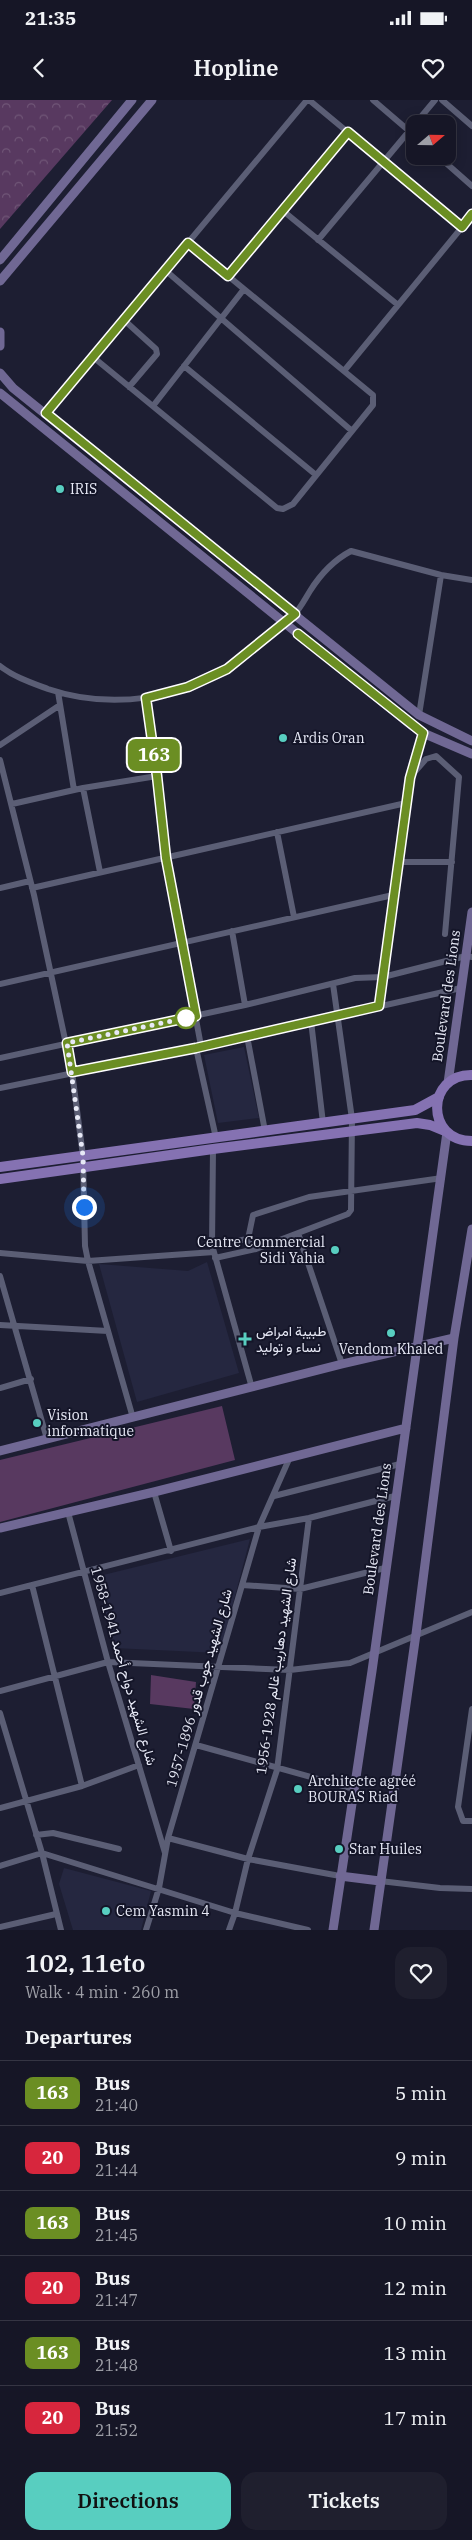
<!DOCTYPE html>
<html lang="en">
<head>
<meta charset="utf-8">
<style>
  :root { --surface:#161626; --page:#1f1f2e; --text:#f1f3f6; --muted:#9e9fa7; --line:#353543; --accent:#58cec0 }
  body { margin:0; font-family:"IBM Plex Serif",Vazirmatn,serif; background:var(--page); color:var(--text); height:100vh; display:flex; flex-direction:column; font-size:19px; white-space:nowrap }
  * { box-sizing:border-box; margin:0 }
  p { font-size:16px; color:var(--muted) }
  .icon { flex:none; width:28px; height:28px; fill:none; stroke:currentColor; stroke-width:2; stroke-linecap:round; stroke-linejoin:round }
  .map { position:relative; height:1830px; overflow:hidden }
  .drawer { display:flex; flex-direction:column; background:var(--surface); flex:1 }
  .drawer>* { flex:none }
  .badge { padding:0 10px; border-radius:8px; font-size:18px; line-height:32px }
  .needle { width:32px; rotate:70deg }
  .controls { position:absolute; left:406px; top:15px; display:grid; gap:10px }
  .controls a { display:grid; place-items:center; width:50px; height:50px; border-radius:10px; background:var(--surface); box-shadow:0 2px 12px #0003,0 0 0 1px var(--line); font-size:25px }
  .you { position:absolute; width:25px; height:25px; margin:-12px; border:4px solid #fff; border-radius:50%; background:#1a73e8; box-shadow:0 0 0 8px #1a73e833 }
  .map>.badge { position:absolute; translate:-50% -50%; box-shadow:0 0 0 2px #fff }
  h2 { padding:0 25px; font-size:19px; line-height:45px }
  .round { display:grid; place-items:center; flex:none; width:52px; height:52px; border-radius:15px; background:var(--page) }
  .overview { display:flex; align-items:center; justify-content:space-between; height:85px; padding:0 25px }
  h1 { font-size:24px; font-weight:600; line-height:38px }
  .action { display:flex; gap:10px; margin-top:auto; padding:10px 25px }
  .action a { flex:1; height:58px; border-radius:15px; background:var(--accent); color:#111; font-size:20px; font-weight:600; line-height:58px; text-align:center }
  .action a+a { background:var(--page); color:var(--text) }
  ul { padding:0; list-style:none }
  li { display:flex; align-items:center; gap:15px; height:65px; padding:0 25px; border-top:1px solid var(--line) }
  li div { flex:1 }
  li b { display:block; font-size:19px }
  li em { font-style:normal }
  li .badge { min-width:55px; font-weight:700; text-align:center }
  .status { display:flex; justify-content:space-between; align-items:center; height:35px; padding:0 25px; background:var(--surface); direction:ltr }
  .status svg { height:14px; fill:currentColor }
  header { display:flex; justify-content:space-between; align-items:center; height:65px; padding:0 25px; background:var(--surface); font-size:22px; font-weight:600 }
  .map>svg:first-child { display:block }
  .built { fill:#252740 }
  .green { fill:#583960 }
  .forest { fill:url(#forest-crowns) }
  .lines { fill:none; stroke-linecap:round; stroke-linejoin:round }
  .street { stroke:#5b5e75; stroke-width:6 }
  .secondary { stroke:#706894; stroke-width:9 }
  .primary { stroke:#8572b2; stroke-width:10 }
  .line-casing { stroke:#fff; stroke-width:11 }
  .line { stroke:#6b8e23; stroke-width:8 }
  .walk { stroke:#e7e9f6; stroke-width:5; stroke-dasharray:0 9 }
  .poi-dot { fill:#58cec0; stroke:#141528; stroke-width:2 }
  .stop-dot { fill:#fff; stroke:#6b8e23; stroke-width:2.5 }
  .labels { text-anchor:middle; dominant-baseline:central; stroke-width:4; stroke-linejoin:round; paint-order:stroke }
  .poi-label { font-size:14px; fill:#e7e9f6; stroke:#141528; text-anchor:start }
  .street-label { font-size:14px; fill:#e7e9f6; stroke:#141528 }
</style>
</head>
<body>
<div class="status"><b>21:35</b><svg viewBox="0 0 49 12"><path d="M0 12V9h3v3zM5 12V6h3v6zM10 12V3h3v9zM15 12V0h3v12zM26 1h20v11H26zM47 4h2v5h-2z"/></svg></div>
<header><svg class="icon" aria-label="back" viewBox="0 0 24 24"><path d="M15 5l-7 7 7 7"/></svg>Hopline<svg class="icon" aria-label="heart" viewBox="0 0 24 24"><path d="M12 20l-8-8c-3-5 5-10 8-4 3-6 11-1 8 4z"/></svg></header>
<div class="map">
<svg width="472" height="1830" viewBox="0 0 472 1830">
  <defs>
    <pattern id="forest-crowns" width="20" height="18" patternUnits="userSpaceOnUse" patternTransform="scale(1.25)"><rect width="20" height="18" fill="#583960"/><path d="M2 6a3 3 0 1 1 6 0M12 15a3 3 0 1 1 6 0" fill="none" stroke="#705677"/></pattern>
  </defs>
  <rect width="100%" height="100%" fill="#1d1e32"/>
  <!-- built -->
  <path class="built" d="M244,947L259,1018L218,1023L204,955Z
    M207,1162L239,1273L137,1302L99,1164L188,1171Z
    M250,1439L220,1553L114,1548L95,1477Z
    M64,1768L151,1791L141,1830H73L59,1784Z"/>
  <!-- green -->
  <path class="green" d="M222,1306L235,1360L0,1422V1360Z
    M151,1575L196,1582L194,1609L150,1604Z"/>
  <!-- forest -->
  <path class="forest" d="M0,0H112L0,129Z"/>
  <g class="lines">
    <!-- street -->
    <path class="street" d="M309,0L462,127
      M373,0L415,36
      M442,0L472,26
      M438,56L472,86
      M282,110L398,205
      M318,140L435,0
      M165,170L352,331
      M228,176L348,32
      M124,220L156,249L157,254L129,287
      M93,257L277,408L283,409L293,404L373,305V295L188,143
      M184,266L316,375
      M344,271L472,115
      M153,306L244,189
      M46,313L307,0
      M0,566C14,577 32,583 48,589C110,610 184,600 238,562C257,548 276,532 293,516C300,509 305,499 310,491C320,475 334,460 351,451L441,475L472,480
      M58,592L74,690
      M146,598L157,676L166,758L201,946
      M419,615L441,475
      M0,645L60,605
      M0,660L34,795L72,972L83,1056L85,1146L88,1161L133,1318
      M412,675L426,659L436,656L459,677L445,834
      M83,688L100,772
      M12,704L83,688L157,676
      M277,732L294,817
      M399,762H452
      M0,788L30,781
      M32,788L406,703
      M232,831L245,905
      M0,884L393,795
      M379,906L410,678L423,633
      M311,921L323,1023
      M247,936L265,1031
      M196,948L216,1038
      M0,958L245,905L355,878L383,877L466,856L472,857
      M0,988L196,948L461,888
      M298,1133L342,1264
      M248,1139L256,1149L348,1114L351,1110L352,1019L333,884
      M212,1145L213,1049
      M0,1153L88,1161L214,1152
      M215,1158L256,1149
      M0,1176L47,1339
      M0,1225L108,1231
      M0,1288L31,1279
      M252,1288L212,1145L248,1139L253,1115L309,1097L442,1078
      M154,1392L171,1451
      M274,1396L400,1364
      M68,1412L108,1562L165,1753
      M32,1485L82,1686
      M242,1485L300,1489L385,1468
      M0,1493L259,1427L309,1418L395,1396
      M0,1591L108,1562L290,1570L350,1563L472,1512
      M472,1609L458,1707L463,1721H472
      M0,1613L42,1753L61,1830
      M196,1645L354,1689
      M0,1708L82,1686L139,1665
      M36,1735L53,1733L119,1749
      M168,1738L248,1759L340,1776
      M0,1766L42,1753L235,1813L308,1830
      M380,1781L440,1788L472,1789
      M0,1827L56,1814
      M146,1830L159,1788L168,1738L259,1427L290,1357
      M229,1830L235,1813L248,1759L277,1670L309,1418"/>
    <!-- secondary -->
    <path class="secondary" d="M0,160L132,0
      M0,181L152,0
      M0,232V246
      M0,273L13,288L419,615L472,641
      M0,293L411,625L423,633L472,654
      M448,983L472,812
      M0,1351L342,1264L454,1238
      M0,1428L154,1392L406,1328
      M340,1776L380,1781
      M333,1830L372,1571L447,1032
      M374,1830L416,1534L454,1238L472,1129"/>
    <!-- primary -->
    <path class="primary" d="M472,975C426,974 425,1041 472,1041
      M0,1067L415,1010L439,997
      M0,1079L213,1049L417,1023L430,1025L447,1032"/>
  </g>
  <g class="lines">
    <!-- line casing -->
    <g class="line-casing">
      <path id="line" d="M298,534L423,633L410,678L379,906L196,948L72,972L67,943L196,916L166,758L157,676L146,598L188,587L227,569L295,514L46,313L188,143L228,176L348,32L462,127L472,114"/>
    </g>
    <!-- line -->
    <use href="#line" class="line"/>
    <!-- walk -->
    <path class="walk" d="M84,1107L83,1056L67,943L186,918"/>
  </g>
  <!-- markers -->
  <g class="poi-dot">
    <circle cx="60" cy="389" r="5"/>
    <circle cx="283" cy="638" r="5"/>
    <circle cx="335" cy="1150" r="5"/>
    <circle cx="391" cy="1233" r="5"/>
    <path d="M242.5 1231.5h5v5h5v5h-5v5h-5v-5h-5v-5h5z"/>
    <circle cx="37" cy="1323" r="5"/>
    <circle cx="298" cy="1689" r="5"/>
    <circle cx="339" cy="1749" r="5"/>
    <circle cx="106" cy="1811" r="5"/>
  </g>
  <circle class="stop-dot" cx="186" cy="918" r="10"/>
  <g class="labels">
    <!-- poi labels -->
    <g class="poi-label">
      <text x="70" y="389">IRIS</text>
      <text x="293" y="638">Ardis Oran</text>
      <text x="325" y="1142" text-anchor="end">Centre Commercial<tspan x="325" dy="16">Sidi Yahia</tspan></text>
      <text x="256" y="1231">طبيبة امراض<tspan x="256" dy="16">نساء و توليد</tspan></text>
      <text x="391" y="1249" text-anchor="middle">Vendom Khaled</text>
      <text x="47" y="1315">Vision<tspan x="47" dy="16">informatique</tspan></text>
      <text x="308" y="1681">Architecte agréé<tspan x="308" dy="16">BOURAS Riad</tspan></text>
      <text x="349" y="1749">Star Huiles</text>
      <text x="116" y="1811">Cem Yasmin 4</text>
    </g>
    <!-- street labels -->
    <g class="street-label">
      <text transform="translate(446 896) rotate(-82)">Boulevard des Lions</text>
      <text transform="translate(377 1429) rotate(-82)">Boulevard des Lions</text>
      <text transform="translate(124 1566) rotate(74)">شارع الشهيد دواح أحمد 1941-1958</text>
      <text transform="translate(276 1566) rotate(-82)">شارع الشهيد دهاريب غالم 1928-1956</text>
      <text transform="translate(199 1588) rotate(-74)">شارع الشهيد جوب قدور 1896-1957</text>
    </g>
  </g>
</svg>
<div class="controls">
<a><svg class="needle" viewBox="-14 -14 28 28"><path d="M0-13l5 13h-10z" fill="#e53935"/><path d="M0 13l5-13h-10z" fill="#9e9fa7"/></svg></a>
</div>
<div class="you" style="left:84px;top:1107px"></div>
<b class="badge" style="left:154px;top:655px;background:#6b8e23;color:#fff">163</b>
</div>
<section class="drawer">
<div class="overview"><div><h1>102, 11eto</h1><p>Walk · 4 min · 260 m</p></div><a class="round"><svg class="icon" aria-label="heart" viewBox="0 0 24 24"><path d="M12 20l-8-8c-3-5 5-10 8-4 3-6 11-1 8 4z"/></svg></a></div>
<h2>Departures</h2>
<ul>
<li><span class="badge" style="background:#6b8e23;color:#fff">163</span><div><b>Bus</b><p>21:40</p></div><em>5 min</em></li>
<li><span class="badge" style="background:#d7263d;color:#fff">20</span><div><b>Bus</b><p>21:44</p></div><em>9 min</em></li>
<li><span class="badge" style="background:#6b8e23;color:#fff">163</span><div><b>Bus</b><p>21:45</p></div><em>10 min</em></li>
<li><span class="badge" style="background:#d7263d;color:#fff">20</span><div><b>Bus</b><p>21:47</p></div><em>12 min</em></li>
<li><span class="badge" style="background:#6b8e23;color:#fff">163</span><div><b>Bus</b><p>21:48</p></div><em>13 min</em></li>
<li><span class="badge" style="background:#d7263d;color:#fff">20</span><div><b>Bus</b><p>21:52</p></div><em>17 min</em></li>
</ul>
<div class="action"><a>Directions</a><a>Tickets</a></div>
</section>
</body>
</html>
